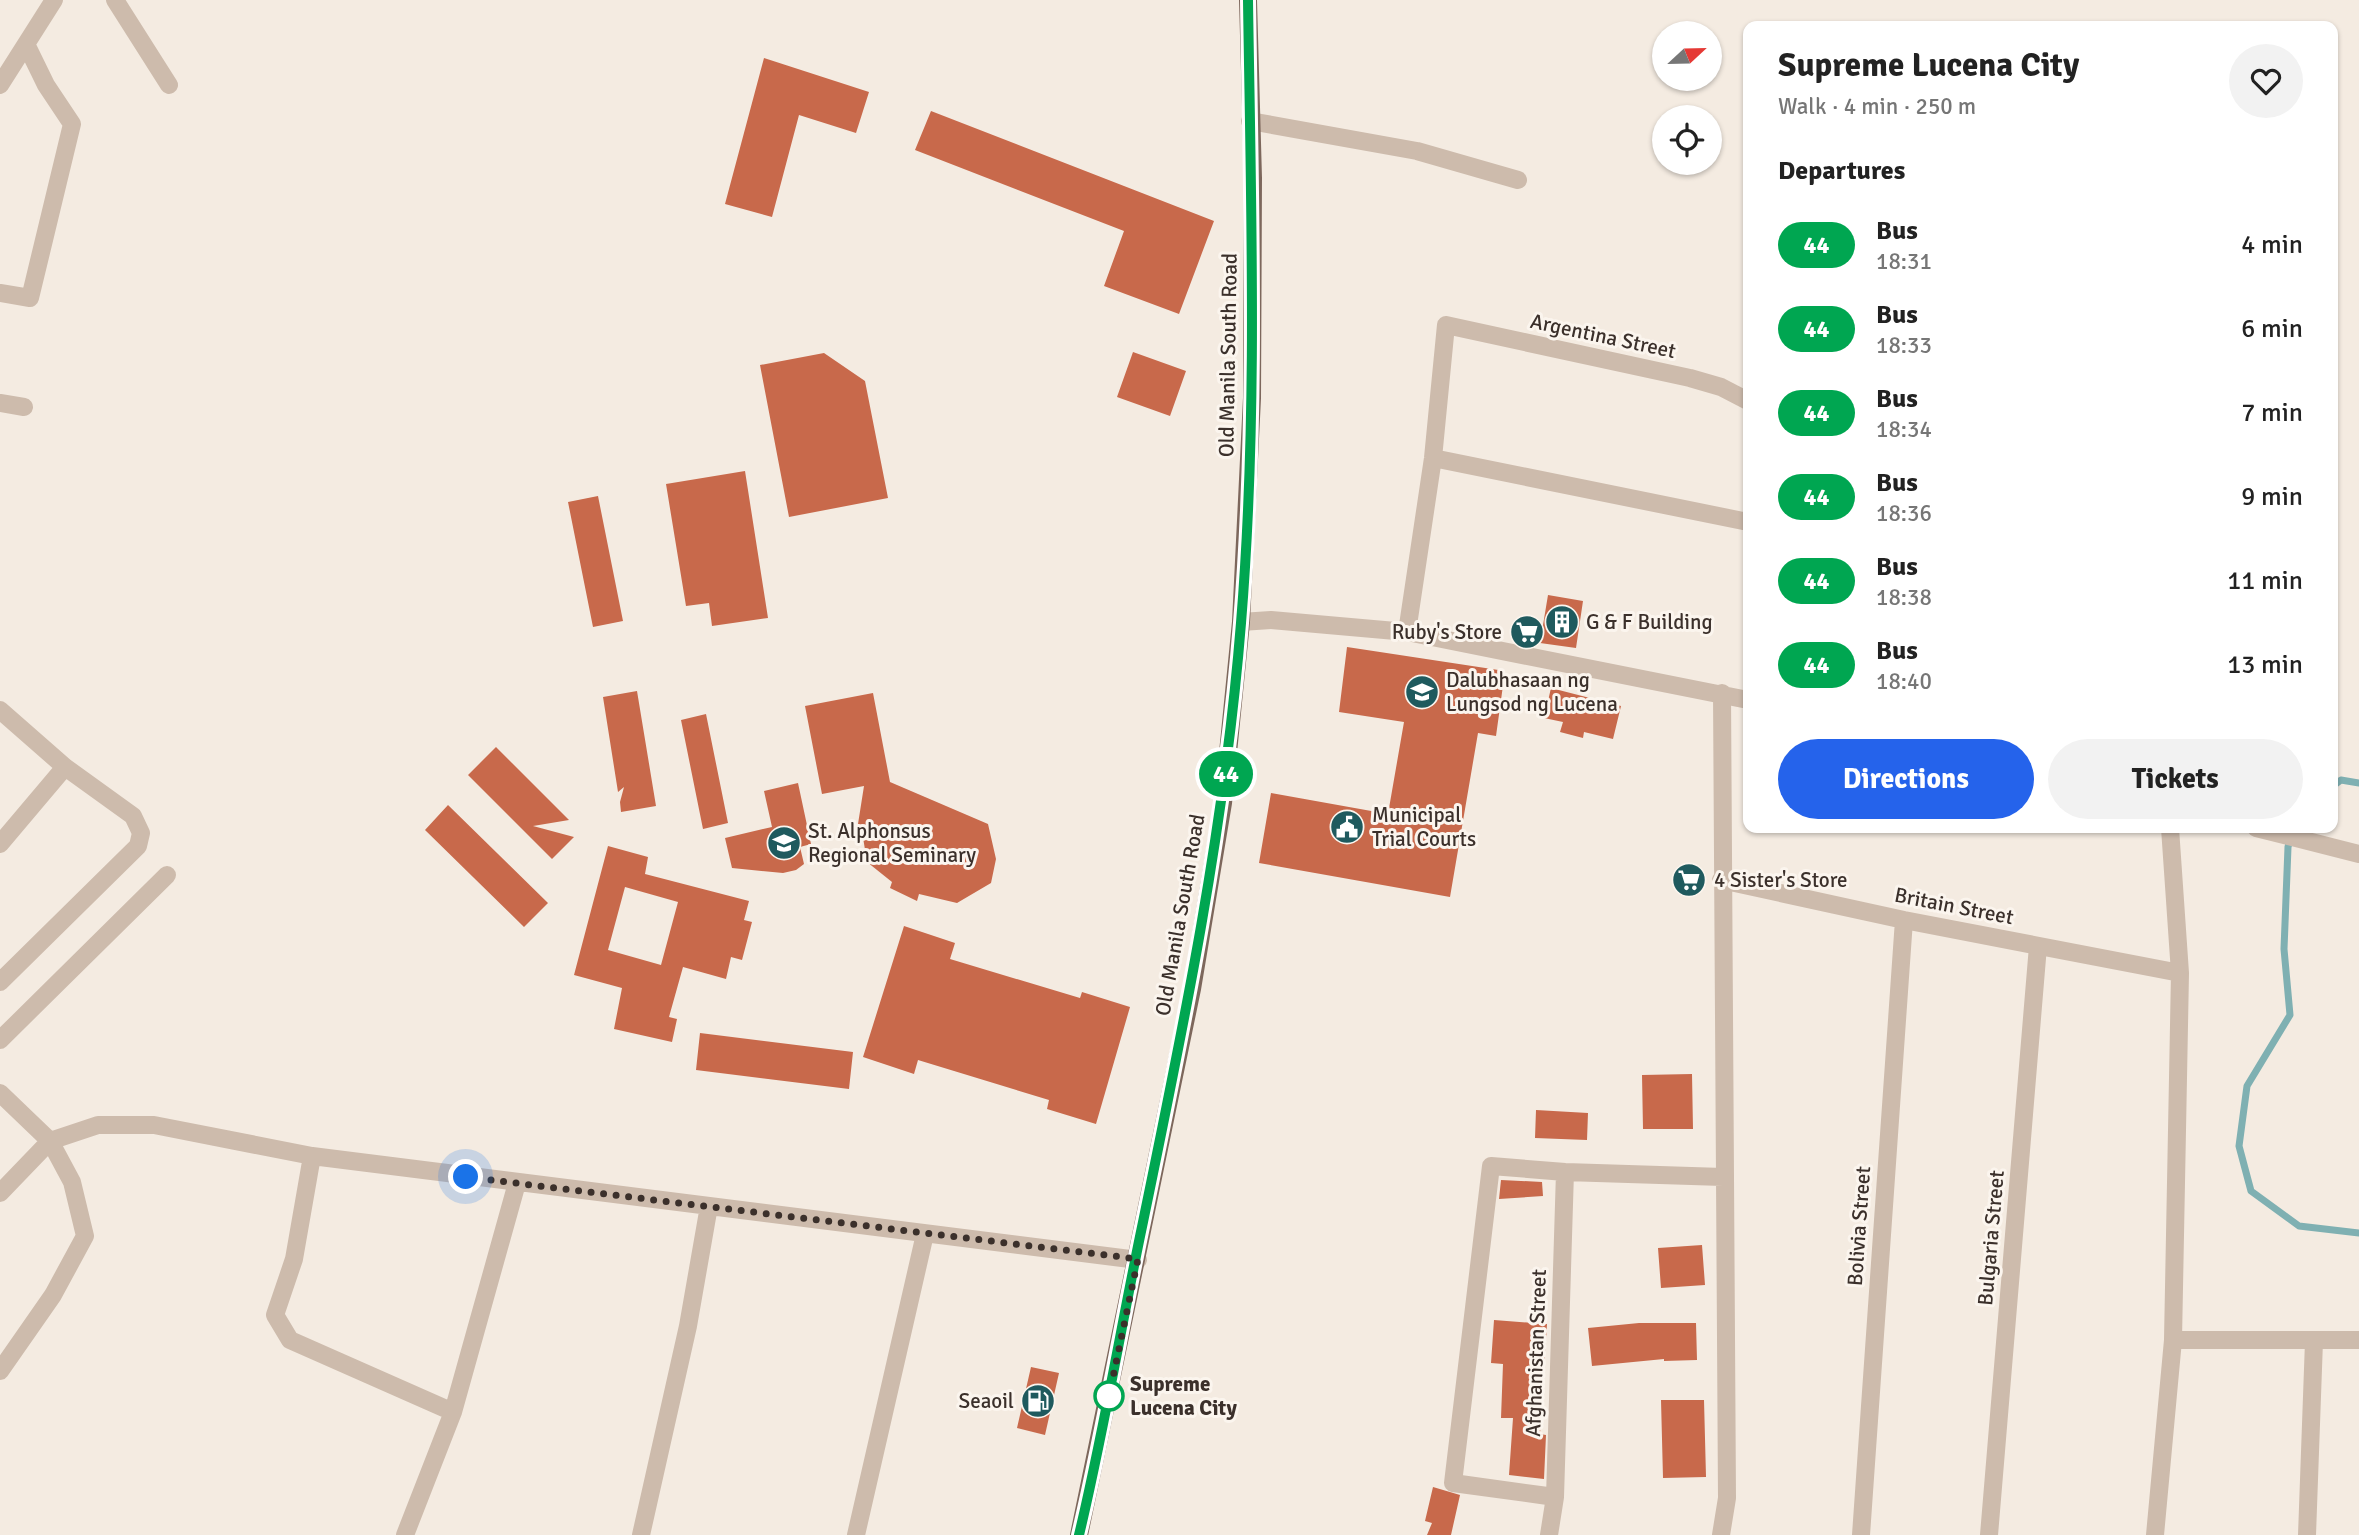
<!DOCTYPE html>
<html lang="en">
<head>
<meta charset="utf-8">
<style>
  :root { --surface:#fff; --page:#f2f2f2; --text:#222; --muted:#767676; --accent:#2563eb }
  body { margin:0; font-family:Signika,sans-serif; background:var(--page); color:var(--text); height:100vh; display:flex; flex-direction:column; font-size:26px; white-space:nowrap }
  * { box-sizing:border-box; margin:0 }
  p { font-size:23px; color:var(--muted) }
  .icon { flex:none; width:38px; height:38px; fill:none; stroke:currentColor; stroke-width:2; stroke-linecap:round; stroke-linejoin:round }
  .map { position:relative; flex:1; overflow:hidden }
  .panel { position:absolute; left:1743px; top:21px; width:595px; height:812px; display:flex; flex-direction:column; background:var(--surface); border-radius:14px; box-shadow:0 2px 5px #0004 }
  .panel>* { flex:none }
  .badge { padding:0 14px; border-radius:23px; font-size:24px; line-height:46px }
  .needle { width:46px; rotate:68deg }
  .buttons { position:absolute; left:1652px; top:21px; display:grid; gap:14px }
  .buttons a { display:grid; place-items:center; width:70px; height:70px; border-radius:50%; background:var(--surface); box-shadow:0 2px 5px #0004; font-size:35px }
  .you { position:absolute; width:35px; height:35px; margin:-18px; border:5px solid #fff; border-radius:50%; background:#1a73e8; box-shadow:0 0 0 10px #1a73e833 }
  .map>.badge { position:absolute; translate:-50% -50%; box-shadow:0 0 0 4px #fff }
  h2 { padding:0 35px; font-size:26px; line-height:63px }
  .round { display:grid; place-items:center; flex:none; width:74px; height:74px; border-radius:37px; background:var(--page) }
  .headline { display:flex; align-items:center; justify-content:space-between; height:119px; padding:0 35px }
  h1 { font-size:33px; font-weight:800; line-height:52px }
  .action { display:flex; gap:14px; margin-top:auto; padding:14px 35px }
  .action a { flex:1; height:80px; border-radius:42px; background:var(--accent); color:#fff; font-size:28px; font-weight:800; line-height:80px; text-align:center }
  .action a+a { background:var(--page); color:var(--text) }
  ul { padding:0; list-style:none }
  li { display:flex; align-items:center; gap:21px; height:84px; padding:0 35px }
  li div { flex:1 }
  li b { display:block; font-size:26px }
  li em { font-style:normal }
  li .badge { min-width:77px; font-weight:700; text-align:center }
  .map>svg:first-child { display:block }
  .lines { fill:none; stroke-linecap:round; stroke-linejoin:round }
  .stream { stroke:#7fb0b2; stroke-width:7 }
  .building { fill:#c8694b; fill-rule:evenodd }
  .minor { stroke:#cdbbac; stroke-width:18 }
  .major { stroke:#7d675c; stroke-width:18 }
  .line-casing { stroke:#fff; stroke-width:16 }
  .line { stroke:#00a651; stroke-width:10 }
  .walk { stroke:#3b302b; stroke-width:7; stroke-dasharray:0 12.6 }
  .stop-dot { fill:#fff; stroke:#00a651; stroke-width:3.5 }
  .labels { text-anchor:middle; dominant-baseline:central; stroke-width:6; stroke-linejoin:round; paint-order:stroke }
  .street-label { font-size:21px; fill:#3b302b; stroke:#fbf5ee }
  .poi-label { font-size:21px; fill:#3b302b; stroke:#fbf5ee; text-anchor:start }
  .stop-label { font-size:21px; font-weight:bold; fill:#3b302b; stroke:#fbf5ee; text-anchor:start }
</style>
</head>
<body>
<div class="map">
<svg width="2359" height="1535" viewBox="0 0 2359 1535">
  <rect width="100%" height="100%" fill="#f4ebe1"/>
  <g class="lines">
    <!-- stream -->
    <path class="stream" d="M2333,786L2341,780L2359,783
      M2293,828L2288,847L2284,949L2290,1015L2247,1086L2239,1146L2251,1191L2299,1226L2359,1233"/>
  </g>
  <!-- building -->
  <path class="building" d="M764,58L869,92L856,133L799,115L772,217L725,204Z
    M931,111L1214,221L1179,314L1104,286L1124,231L915,150Z
    M1133,352L1186,371L1170,416L1117,397Z
    M824,353L865,381L888,498L789,517L760,365Z
    M745,471L768,618L712,626L709,603L686,606L666,484Z
    M598,496L623,621L593,627L568,502Z
    M1548,595L1583,601L1576,648L1540,643Z
    M1347,647L1505,671L1496,736L1478,733L1450,897L1259,863L1271,793L1388,814L1404,722L1339,712Z
    M1551,688L1621,706L1613,739L1584,732L1583,738L1560,732L1563,722L1544,718Z
    M637,691L656,806L621,812L620,802L624,787L618,792L603,697Z
    M873,693L890,782L988,824L996,859L991,883L957,903L919,894L917,901L890,888L892,882L867,862L861,825L858,824L864,786L822,794L805,706Z
    M706,714L728,823L703,829L681,720Z
    M496,747L569,820L533,826L574,837L552,859L468,775Z
    M798,783L811,844L800,847L804,864L796,870L783,873L732,868L725,838L772,827L764,791Z
    M448,805L548,903L524,927L425,830Z
    M608,846L648,857L645,874L749,901L744,920L752,922L742,960L731,957L726,979L683,967L669,1017L677,1019L672,1042L614,1029L622,988L574,975ZM625,887L678,902L661,965L608,950Z
    M904,926L955,943L950,959L1080,998L1082,992L1130,1007L1096,1124L1047,1109L1049,1100L918,1060L914,1074L863,1057Z
    M700,1033L853,1052L849,1089L696,1070Z
    M1692,1074L1693,1129H1643L1642,1075Z
    M1536,1110L1588,1113L1587,1140L1535,1138Z
    M1501,1180L1542,1182L1543,1196L1499,1199Z
    M1702,1245L1705,1285L1661,1288L1658,1248Z
    M1494,1320L1547,1324L1540,1434L1546,1435L1544,1479L1509,1475L1513,1418H1501L1503,1364L1491,1363Z
    M1639,1323H1696L1697,1360L1664,1361V1359L1592,1366L1588,1328Z
    M1031,1367L1059,1373L1045,1435L1017,1428Z
    M1661,1400H1704L1706,1477L1663,1478Z
    M1433,1487L1460,1495L1451,1535H1427L1432,1523L1425,1521Z"/>
  <g class="lines">
    <!-- minor -->
    <path class="minor" d="M115,0L169,85
      M0,85L54,0
      M1250,121L1417,151L1518,180
      M0,293L30,298L72,124L46,85L26,44
      M0,403L24,407
      M1433,458L1748,522
      M1241,622L1271,620L1407,632L1748,700
      M1407,632L1433,458L1446,325L1690,378L1721,387L1748,401
      M0,710L65,767L133,816L141,833L138,846L0,982
      M2256,828L2359,854
      M0,844L65,767
      M1721,880L1904,920L2180,973
      M0,1040L167,875
      M0,1093L50,1141L72,1182L85,1236L53,1295L0,1371
      M312,1156L294,1259L275,1315L290,1340L453,1412
      M0,1193L50,1141L98,1125H154L312,1156L1138,1260
      M2173,1340H2359
      M1555,1497L1453,1483L1491,1166L1565,1172L1723,1177
      M405,1535L453,1412L517,1183
      M641,1535L688,1326L709,1206
      M856,1535L925,1234
      M1549,1535L1555,1497L1565,1172
      M1721,1535L1727,1498L1722,693
      M1861,1535L1904,920
      M1989,1535L2038,946
      M2155,1535L2173,1340L2180,973L2170,828
      M2307,1535L2314,1341"/>
    <!-- major -->
    <path class="major" d="M1079,1535L1192,989L1223,803L1241,622L1252,398L1253,178L1248,0"/>
  </g>
  <g class="lines">
    <!-- line casing -->
    <g class="line-casing">
      <path id="line" d="M1079,1535C1104,1431 1121,1326 1143,1222C1184,1024 1225,826 1241,623C1258,416 1251,208 1248,0"/>
    </g>
    <!-- line -->
    <use href="#line" class="line"/>
    <!-- walk -->
    <path class="walk" d="M466,1177L1138,1259L1109,1396"/>
  </g>
  <!-- icons -->
  <defs>
    <g id="building-disc" transform="scale(1.75)"><circle r="9.5" fill="#1f5a5e" stroke="#fbf5ee"/><path d="M-4-6H4V6H1V3H-1V6H-4ZM-2.5-4.3h1.7v1.8h-1.7ZM.8-4.3h1.7v1.8H.8ZM-2.5-1h1.7V.8h-1.7ZM.8-1h1.7V.8H.8Z" fill="#fff"/></g>
    <g id="supermarket-disc" transform="scale(1.75)"><circle r="9.5" fill="#1f5a5e" stroke="#fbf5ee"/><path d="M-6-5.5h2.5l.6 2H6L4.5 2H-2.5L-4.4-4H-6ZM-1.5 3.2a1.3 1.3 0 1 0 .1 0ZM3 3.2a1.3 1.3 0 1 0 .1 0Z" fill="#fff"/></g>
    <g id="university-disc" transform="scale(1.75)"><circle r="9.5" fill="#1f5a5e" stroke="#fbf5ee"/><path d="M0-5L7-2L0 1L-7-2ZM-4 1L0 2.5L4 1V4Q0 6-4 4Z" fill="#fff"/></g>
    <g id="civic-disc" transform="scale(1.75)"><circle r="9.5" fill="#1f5a5e" stroke="#fbf5ee"/><path d="M-.6-6.5H3V-4.5H.6V-3L4-1V1h2V6H-6V1h2V-1L-.6-3ZM-1.2 2.5V6h2.4V2.5Z" fill="#fff"/></g>
    <g id="fuel-disc" transform="scale(1.75)"><circle r="9.5" fill="#1f5a5e" stroke="#fbf5ee"/><path d="M-5.5-6h7V0h2V4h1.3V-2.5L3-4.5l.8-.8L6-3V5H2.5V1h-1V6h-7ZM-4.2-4.7v3.2H.2V-4.7Z" fill="#fff"/></g>
  </defs>
  <g fill-rule="evenodd">
    <use href="#building-disc" x="1562" y="622"/>
    <use href="#supermarket-disc" x="1527" y="632"/>
    <use href="#university-disc" x="1422" y="692"/>
    <use href="#civic-disc" x="1347" y="827"/>
    <use href="#university-disc" x="784" y="843"/>
    <use href="#supermarket-disc" x="1689" y="880"/>
    <use href="#fuel-disc" x="1038" y="1401"/>
  </g>
  <!-- markers -->
  <circle class="stop-dot" cx="1109" cy="1396" r="14"/>
  <g class="labels">
    <!-- street labels -->
    <g class="street-label">
      <text transform="translate(1603 336) rotate(12)">Argentina Street</text>
      <text transform="translate(1228 355) rotate(-89)">Old Manila South Road</text>
      <text transform="translate(1954 906) rotate(11)">Britain Street</text>
      <text transform="translate(1180 915) rotate(-80)">Old Manila South Road</text>
      <text transform="translate(1859 1226) rotate(-86)">Bolivia Street</text>
      <text transform="translate(1991 1238) rotate(-85)">Bulgaria Street</text>
      <text transform="translate(1536 1353) rotate(-88)">Afghanistan Street</text>
    </g>
    <!-- poi labels -->
    <g class="poi-label">
      <text x="1586" y="622">G &amp; F Building</text>
      <text x="1502" y="632" text-anchor="end">Ruby's Store</text>
      <text x="1446" y="680">Dalubhasaan ng<tspan x="1446" dy="24">Lungsod ng Lucena</tspan></text>
      <text x="1372" y="815">Municipal<tspan x="1372" dy="24">Trial Courts</tspan></text>
      <text x="808" y="831">St. Alphonsus<tspan x="808" dy="24">Regional Seminary</tspan></text>
      <text x="1714" y="880">4 Sister's Store</text>
      <text x="1014" y="1401" text-anchor="end">Seaoil</text>
    </g>
    <!-- stop labels -->
    <g class="stop-label">
      <text x="1130" y="1384">Supreme<tspan x="1130" dy="24">Lucena City</tspan></text>
    </g>
  </g>
</svg>
<div class="buttons">
<a><svg class="needle" viewBox="-14 -14 28 28"><path d="M0-13l5 13h-10z" fill="#e53935"/><path d="M0 13l5-13h-10z" fill="#767676"/></svg></a>
<a><svg class="icon" aria-label="locate" viewBox="0 0 24 24"><circle cx="12" cy="12" r="6"/><path d="M12 2v4M12 18v4M2 12h4M18 12h4"/></svg></a>
</div>
<div class="you" style="left:466px;top:1177px"></div>
<b class="badge" style="left:1226px;top:774px;background:#00a651;color:#fff">44</b>
<section class="panel">
<div class="headline"><div><h1>Supreme Lucena City</h1><p>Walk · 4 min · 250 m</p></div><a class="round"><svg class="icon" aria-label="heart" viewBox="0 0 24 24"><path d="M12 20l-8-8c-3-5 5-10 8-4 3-6 11-1 8 4z"/></svg></a></div>
<h2>Departures</h2>
<ul>
<li><span class="badge" style="background:#00a651;color:#fff">44</span><div><b>Bus</b><p>18:31</p></div><em>4 min</em></li>
<li><span class="badge" style="background:#00a651;color:#fff">44</span><div><b>Bus</b><p>18:33</p></div><em>6 min</em></li>
<li><span class="badge" style="background:#00a651;color:#fff">44</span><div><b>Bus</b><p>18:34</p></div><em>7 min</em></li>
<li><span class="badge" style="background:#00a651;color:#fff">44</span><div><b>Bus</b><p>18:36</p></div><em>9 min</em></li>
<li><span class="badge" style="background:#00a651;color:#fff">44</span><div><b>Bus</b><p>18:38</p></div><em>11 min</em></li>
<li><span class="badge" style="background:#00a651;color:#fff">44</span><div><b>Bus</b><p>18:40</p></div><em>13 min</em></li>
</ul>
<div class="action"><a>Directions</a><a>Tickets</a></div>
</section>
</div>
</body>
</html>
